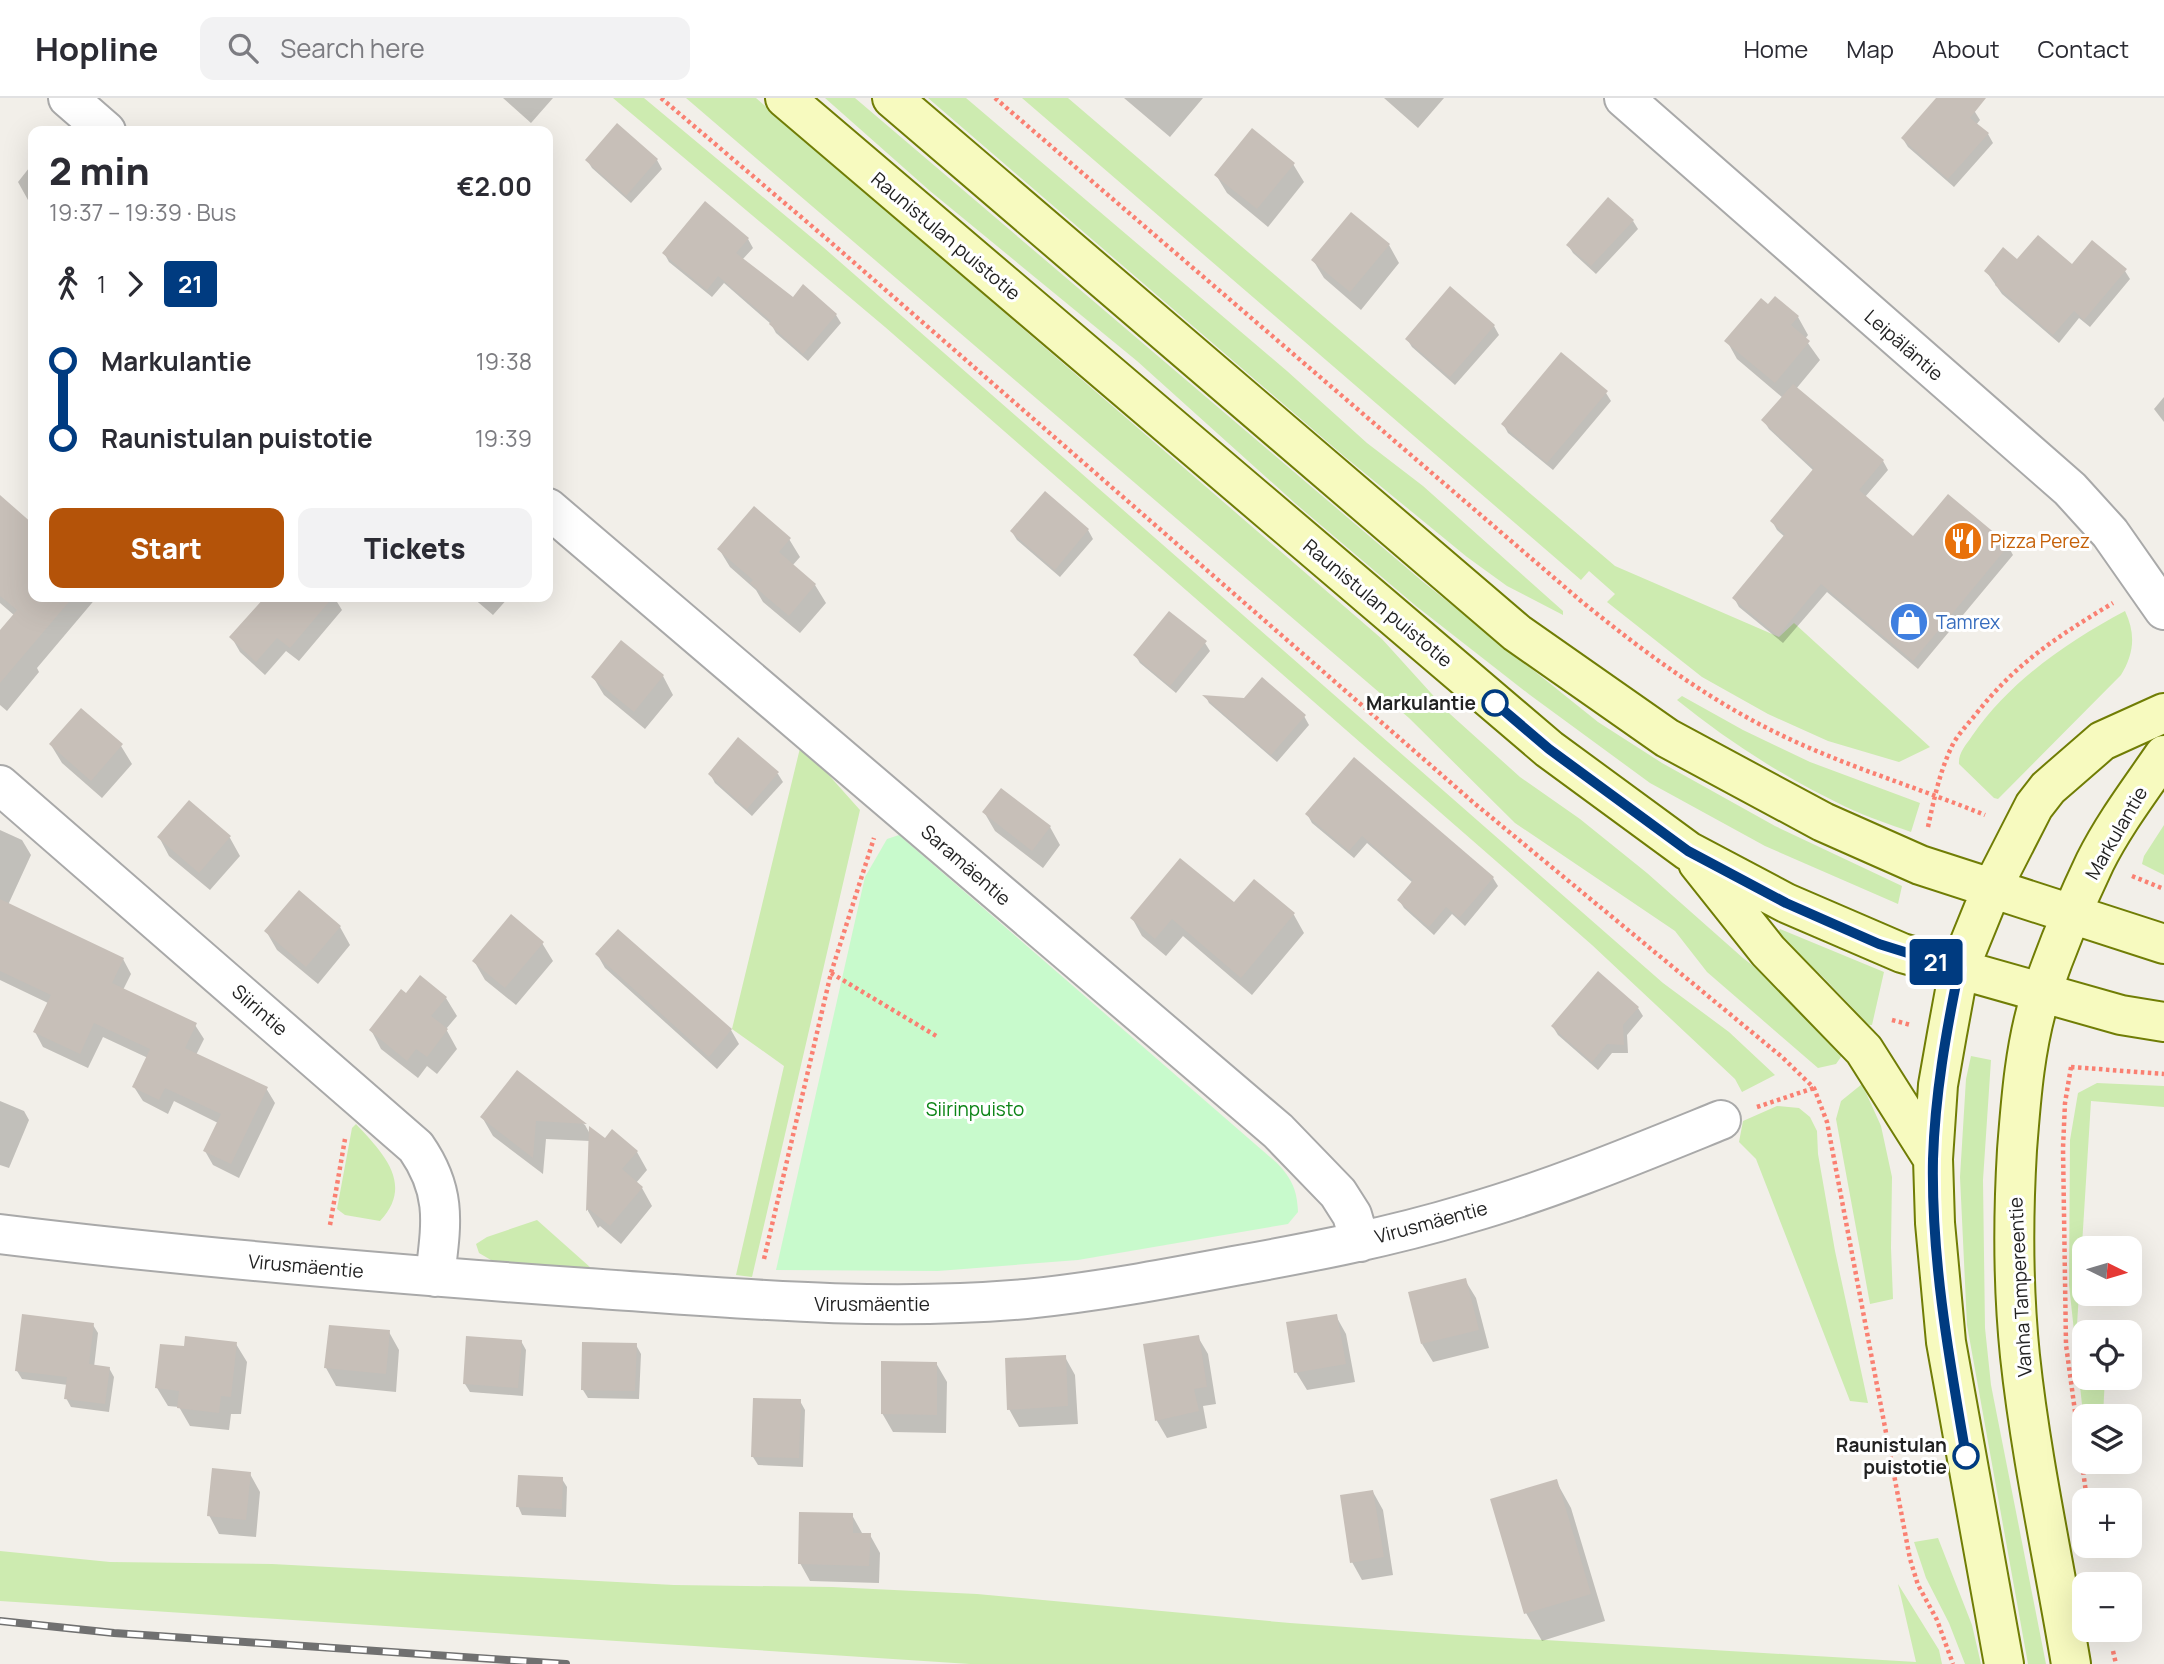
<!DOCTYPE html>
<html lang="en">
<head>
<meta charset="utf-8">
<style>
  :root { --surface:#fff; --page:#f2f2f3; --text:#2b2b33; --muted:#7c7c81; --line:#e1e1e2; --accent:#b45309 }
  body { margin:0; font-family:Manrope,sans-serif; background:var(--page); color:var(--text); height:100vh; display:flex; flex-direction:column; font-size:26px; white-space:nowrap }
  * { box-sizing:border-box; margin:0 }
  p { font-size:23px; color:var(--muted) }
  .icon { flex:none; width:38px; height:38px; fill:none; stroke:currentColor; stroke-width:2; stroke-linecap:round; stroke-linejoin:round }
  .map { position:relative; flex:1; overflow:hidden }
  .side { position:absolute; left:28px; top:28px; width:525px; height:476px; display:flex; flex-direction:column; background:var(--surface); border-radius:14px; box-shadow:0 7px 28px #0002 }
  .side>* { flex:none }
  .badge { padding:0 14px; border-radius:5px; font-size:24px; line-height:46px }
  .needle { width:46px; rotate:95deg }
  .buttons { position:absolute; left:2072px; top:1138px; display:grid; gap:14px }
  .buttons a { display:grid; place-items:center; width:70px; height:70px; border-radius:14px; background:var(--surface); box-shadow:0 7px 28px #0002; font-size:35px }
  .map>.badge { position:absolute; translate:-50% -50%; box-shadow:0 0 0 4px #fff }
  .legs { display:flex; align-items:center; gap:10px; height:77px; padding:0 21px; font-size:23px }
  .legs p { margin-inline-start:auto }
  .headline { display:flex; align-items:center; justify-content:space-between; height:119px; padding:0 21px }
  h1 { font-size:38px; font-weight:800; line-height:52px }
  .action { display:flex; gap:14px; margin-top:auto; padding:14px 21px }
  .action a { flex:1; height:80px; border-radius:14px; background:var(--accent); color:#fff; font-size:28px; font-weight:800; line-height:80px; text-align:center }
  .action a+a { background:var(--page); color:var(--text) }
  ul { padding:0 21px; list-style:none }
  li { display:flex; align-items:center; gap:24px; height:77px; font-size:26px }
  li i { display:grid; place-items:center; width:10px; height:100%; margin:0 9px; background:currentColor }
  li i::after { content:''; width:18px; height:18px; margin:-9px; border:5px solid; border-radius:50%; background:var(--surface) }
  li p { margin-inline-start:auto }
  li:first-child i { background:linear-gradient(#0000 50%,currentColor 0) }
  li:last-child i { background:linear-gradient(currentColor 50%,#0000 0) }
  header { display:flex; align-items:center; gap:42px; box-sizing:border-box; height:98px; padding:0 35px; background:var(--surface); border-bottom:2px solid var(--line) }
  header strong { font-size:33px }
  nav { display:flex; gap:38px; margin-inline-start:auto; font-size:24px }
  .search { width:490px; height:63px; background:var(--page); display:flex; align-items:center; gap:18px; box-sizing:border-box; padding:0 24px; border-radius:14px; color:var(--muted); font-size:26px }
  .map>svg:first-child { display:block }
  .grass { fill:#cdebb0 }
  .park { fill:#c8facc }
  .shadow { fill:#0003 }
  .building { fill:#c7bfb8 }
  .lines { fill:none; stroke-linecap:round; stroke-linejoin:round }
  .street-casing { stroke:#a9a9a9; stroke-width:42 }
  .secondary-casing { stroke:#707d05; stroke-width:42 }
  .path { stroke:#fa8072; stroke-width:4.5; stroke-dasharray:3.5 3.5; stroke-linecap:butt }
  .street { stroke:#fff; stroke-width:38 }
  .secondary { stroke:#f7fabf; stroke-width:38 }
  .rail-casing { stroke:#707070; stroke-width:8 }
  .rail { stroke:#fff; stroke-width:5; stroke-dasharray:16; stroke-linecap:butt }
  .line-1-casing { stroke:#fff; stroke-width:16 }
  .line-1 { stroke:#003b80; stroke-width:10 }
  .stop-1-dot { fill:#fff; stroke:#003b80; stroke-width:3.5 }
  .labels { text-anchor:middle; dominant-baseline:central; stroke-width:6; stroke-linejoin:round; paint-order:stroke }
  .street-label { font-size:19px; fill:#222; stroke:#fff }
  .food-label { font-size:19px; fill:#c56008; stroke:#fff; text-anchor:start }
  .shop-label { font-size:19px; fill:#366cbe; stroke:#fff; text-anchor:start }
  .stop-label { font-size:19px; font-weight:bold; fill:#222; stroke:#fff; text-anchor:end }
  .park-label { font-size:19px; fill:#0c8416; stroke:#fff }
</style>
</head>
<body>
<header>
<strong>Hopline</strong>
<div class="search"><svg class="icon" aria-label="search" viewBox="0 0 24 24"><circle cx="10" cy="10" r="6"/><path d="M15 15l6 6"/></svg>Search here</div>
<nav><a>Home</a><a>Map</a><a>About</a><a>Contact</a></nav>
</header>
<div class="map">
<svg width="2164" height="1566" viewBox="0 0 2164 1566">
  <rect width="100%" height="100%" fill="#f2efe9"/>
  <!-- grass -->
  <path class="grass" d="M613,0H644L823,149L1663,885L1729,934L1775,977L1742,994L1735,981L1592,847L885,229Z
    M686,0H756L1382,541L1450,616L1520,679L1580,721L1647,775L1743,860L1794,900L1843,956L1836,966L1818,970L1707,874L1675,833L1515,725L1409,620Z
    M825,0H855L1422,483L1598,624L1662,665L1775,728L1902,788L1898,806L1765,748L1650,685L1530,597L1416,508L1296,406L1137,263L930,93Z
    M928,0H966L1287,273L1367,345L1423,388L1563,513V517L1507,488L1467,459L1345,359Z
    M1022,0H1068L1615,468L1779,539L1794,525L1930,649L1899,664L1828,643L1768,616L1702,579L1607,504L1615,496L1589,473L1581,482Z
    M2125,513C2136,536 2134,556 2121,577L1998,701L1994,700L1959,666C1958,655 1966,647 1972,638C2010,583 2067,544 2125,513Z
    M1682,598L1743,632L1810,664L1920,705L1911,734C1889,726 1867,719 1846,709C1785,680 1729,644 1677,602Z
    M801,646L860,712L752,1179L736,1177L784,968L732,931Z
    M2164,727V777L2142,766L2144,758Z
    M1780,831L1884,874L1872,927H1869L1824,880L1777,836Z
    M1971,958L1991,962L1983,1082L1985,1230L1991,1287L2046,1566H2028L1967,1227L1960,1079L1966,981Z
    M2097,985L2164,988V1009L2091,1003L2076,1243L2084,1244V1279H2105L2103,1318H2084V1325L2069,1187L2070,1042L2078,995Z
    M1862,986L1881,1028L1892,1079L1891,1150L1893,1201L1870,1206L1836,1021L1841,1003Z
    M1777,1008L1799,1010L1810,1019L1817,1033L1818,1056L1835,1153L1868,1305L1850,1303L1756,1061L1739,1044L1743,1023Z
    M356,1026C382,1054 415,1086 380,1123L345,1117L337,1111L352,1030Z
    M537,1122L591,1170L570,1171L496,1165L479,1155L476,1146L487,1139Z
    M1938,1440L1972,1527L1981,1566H1965L1949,1525L1926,1480L1914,1444Z
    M0,1453L110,1464L272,1466L674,1487L832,1489L977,1496L1290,1525L1459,1537L1916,1564L1898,1486L1939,1552L1942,1566H970L0,1503Z"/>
  <!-- park -->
  <path class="park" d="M899,737L1277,1065C1292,1081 1297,1092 1298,1114L1288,1126L1078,1162L938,1173L776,1172L865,779L887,741Z"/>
  <!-- shadow -->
  <path class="shadow" d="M503,0H553L531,25Z
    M1124,0H1203L1170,39Z
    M1384,0H1444L1418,30Z
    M1938,0H1958L1975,14L1980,22L1976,27L1988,36L1993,45L1954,89L1908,49L1903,41Z
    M587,62H657L662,71L631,105L592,70Z
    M33,65V106L28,102L18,84Z
    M1293,66L1304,84L1268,129L1227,95L1216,77Z
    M1633,123L1638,131L1596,176L1573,155L1568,147Z
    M748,141L753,150L742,162L793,201L836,217L841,225L808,263L776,235L771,226L724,185L712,199L669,164L664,155Z
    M1389,147L1399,165L1361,212L1324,180L1313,162Z
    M2017,163L2125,173L2130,181L2090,229L2079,220L2059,245L2002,196L1986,173Z
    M1769,208L1798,219L1808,237L1805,241L1820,262L1796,291L1883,363L1888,372L1865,399L1913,440L2008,448L2013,457L1918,571L1827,494L1783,545L1739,509L1734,500L1785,439L1777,432L1772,423L1814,373L1769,331L1764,323L1783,300L1737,261L1727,243Z
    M1494,228L1499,237L1455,287L1412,249L1407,241Z
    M1606,295L1611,303L1553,372L1508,335L1503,326Z
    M2164,299V324L2154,311Z
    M1045,395L1088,432L1093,441L1060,479L1017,442L1012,434Z
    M0,400L33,429V499H97L37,570L39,574L7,613L0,607V535L15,518L0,505Z
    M789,441L800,459L792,468L815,487L826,505L800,535L763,504L756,492L730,469L719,451Z
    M277,499H334L342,512L299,563L286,553L265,577L240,554L232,540Z
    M472,499H509L493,517Z
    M622,544L663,578L673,597L645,631L604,597L593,579Z
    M1205,545L1210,553L1176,595L1140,565L1135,557Z
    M1206,599L1304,618L1309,627L1277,664L1209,605Z
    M51,647L121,648L132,666L102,700L62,665Z
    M710,676H778L783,684L752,718L715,685Z
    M189,704L230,740L240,758L210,792L169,758L159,739Z
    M984,714L1050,729L1060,747L1043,770L995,733Z
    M1307,716L1493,780L1498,788L1465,828L1452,816L1434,837L1404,810L1399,802L1413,785L1367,745L1354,760L1312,725Z
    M0,732L22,742L31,757L8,807L123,861L131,876L123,892L195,927L204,941L196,957L266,990L275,1005L239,1080L213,1067L205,1053L218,1025L174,1003L168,1016L143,1003L134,989L148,960L103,939L88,970L43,949L35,934L48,905L0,882Z
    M1255,783L1294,817L1304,835L1252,897L1183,838L1166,858L1142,838L1132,820L1235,807Z
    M340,829L350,847L318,886L277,852L266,833Z
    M542,845L553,863L516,907L485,882L474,863Z
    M597,856L731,932L739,946L717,971L605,870Z
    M407,898L446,900L457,918L446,931L457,951L437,976L427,968L418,980L381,951L371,932Z
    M1638,910L1643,918L1627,937L1628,955H1612L1598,972L1558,937L1553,929Z
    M517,974L585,1027L590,1036L637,1054L647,1072L636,1085L642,1090L652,1108L621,1146L600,1128L598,1130L588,1113L590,1043L546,1041L543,1076L493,1038L482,1019Z
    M0,1003L24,1013L29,1022L9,1070L0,1067Z
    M1465,1182L1476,1200L1489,1250L1433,1264L1422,1246Z
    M1336,1218L1346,1236L1355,1284L1307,1292L1296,1274Z
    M93,1227L98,1235L94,1269L109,1270L114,1279L109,1314L71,1309L66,1300L68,1287L22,1281L17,1273Z
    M389,1234L399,1252L396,1294L336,1288L326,1270Z
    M1198,1239L1208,1256L1216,1306L1203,1308L1207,1330L1167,1340L1157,1323L1145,1247Z
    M521,1243L526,1252L523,1298L470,1294L465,1286Z
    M236,1246L247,1264L241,1316H231L229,1332L190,1328L179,1309L168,1308L157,1290L185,1250Z
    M636,1247L641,1256L639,1301L588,1300L583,1292Z
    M1065,1259L1075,1277L1078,1326L1019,1329L1009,1311Z
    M936,1265L947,1284L946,1335L893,1334L882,1315Z
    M800,1303L805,1312L803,1369L758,1367L753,1359Z
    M250,1376L260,1394L256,1439L219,1436L209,1417Z
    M562,1381L567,1389L566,1419L522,1417L518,1408Z
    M1556,1383L1571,1410L1605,1523L1542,1543L1526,1515L1492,1402Z
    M1373,1394L1383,1412L1393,1477L1362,1482L1352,1464Z
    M852,1417L862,1435L870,1437L880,1455L879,1485L810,1483L800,1465Z"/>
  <!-- building -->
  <path class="building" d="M1936,0H1986L1970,20L1989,35L1948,81L1901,40Z
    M617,25L658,61L626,98L585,62Z
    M1252,30L1295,65L1257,111L1214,77Z
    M1608,99L1634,122L1591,168L1566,147Z
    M705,103L749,140L736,155L793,199L803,186L837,216L803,256L769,226L771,223L718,178L707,192L662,155Z
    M1351,114L1390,146L1350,194L1311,162Z
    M2038,137L2072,166L2092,142L2127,171L2084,222L2074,213L2053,237L1995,187L1997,184L1984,173L2003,149L2017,161Z
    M1450,188L1495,227L1450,279L1405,241Z
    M1775,198L1799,218L1791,227L1810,243L1775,285L1724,243L1761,200L1768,206Z
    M1561,254L1608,293L1547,365L1501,326Z
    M1793,286L1884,362L1859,392L1913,438L1948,396L2009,447L1913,563L1821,486L1778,538L1732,500L1785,436L1770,423L1814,370L1761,322Z
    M1045,393L1089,431L1055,472L1010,433Z
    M0,397L33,426V499H73L0,585V532L17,512L0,498Z
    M754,408L791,440L779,454L816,486L789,518L750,485L753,482L717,451Z
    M265,499H333L290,550L277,540L256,564L229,539Z
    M1169,513L1207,543L1170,588L1133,557Z
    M621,542L664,577L634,614L591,579Z
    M1262,579L1306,617L1271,657L1202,597L1244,600Z
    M81,610L123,646L91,683L49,646Z
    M738,639L779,674L747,711L708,676Z
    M1354,659L1494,779L1459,820L1446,809L1429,829L1397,802L1413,782L1362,738L1349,753L1305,716Z
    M1001,690L1051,728L1032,753L982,714Z
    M189,702L231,738L199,775L157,739Z
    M1180,760L1234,804L1254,781L1295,815L1241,880L1172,821L1155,841L1130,820Z
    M299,792L341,828L306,869L264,833Z
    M0,801L124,860L112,885L197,925L185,950L268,989L231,1066L203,1053L221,1016L165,990L159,1002L132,989L150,951L94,925L80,956L33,934L51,897L0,873Z
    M511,816L544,844L505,890L472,863Z
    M618,831L732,931L709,959L595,856Z
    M1598,873L1639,909L1623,927L1624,947L1607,946L1592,964L1551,928Z
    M420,877L447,899L431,918L448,931L427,959L416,951L407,963L369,932L401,891L406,895Z
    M517,972L587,1026L536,1023L533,1060L480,1019Z
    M589,1028L605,1040L612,1031L638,1053L622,1071L643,1089L610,1128L589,1111L586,1113Z
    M1466,1180L1479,1232L1421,1246L1408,1194Z
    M22,1216L94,1225L89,1266L110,1269L105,1306L64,1301L67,1279L15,1273Z
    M1337,1216L1346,1266L1294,1275L1286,1224Z
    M329,1227L390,1232L386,1276L324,1270Z
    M1199,1237L1207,1289L1194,1291L1199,1313L1155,1323L1143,1246Z
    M185,1238L237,1244L231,1299L221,1298L219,1315L177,1310L179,1293L155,1290L160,1246L184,1248Z
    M466,1238L522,1242L518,1290L463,1286Z
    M582,1244L637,1245L635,1293L581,1292Z
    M1066,1257L1068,1308L1007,1312L1005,1260Z
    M881,1263L937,1264V1317L881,1316Z
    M753,1300L801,1301L799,1360L751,1359Z
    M212,1370L251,1374L246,1422L207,1418Z
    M518,1377L563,1379L562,1411L516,1409Z
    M1557,1381L1591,1496L1524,1516L1490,1401Z
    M1373,1392L1384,1459L1350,1465L1340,1397Z
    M799,1414L853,1415V1435H871L869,1468L798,1466Z"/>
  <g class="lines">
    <!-- street casing -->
    <g class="street-casing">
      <path id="street" d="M68,0L106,33
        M1624,0L2070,391L2110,435L2164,512
        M548,410L1278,1033L1338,1095L1352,1117L1360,1144
        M0,687L416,1049C448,1095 441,1127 435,1179
        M0,1136C195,1160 391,1176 587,1190C733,1200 879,1214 1026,1201C1096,1194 1165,1181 1234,1168C1312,1154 1390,1139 1466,1116C1553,1091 1637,1056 1721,1022"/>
    </g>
    <!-- secondary casing -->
    <g class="secondary-casing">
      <path id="secondary" d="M785,0L1549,651L1688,753L1786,805L1902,855L2121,917L2164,924
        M892,0L1517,535L1667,640L1823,724L1920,767L2164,846
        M1698,765L1768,853L1864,952L1933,1061
        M2004,1566L1946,1244L1935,1125L1933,1061L1938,987L1947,936L1959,871L1992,790L2034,708L2048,690L2102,643L2164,615
        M2071,1566C2054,1464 2031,1361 2020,1258C2013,1190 2013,1120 2017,1052C2021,1000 2025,946 2041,896C2056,852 2075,806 2095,764C2114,726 2140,692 2164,657"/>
    </g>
    <!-- path -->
    <path class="path" d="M661,0L827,141L1474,705L1782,959L1814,990L1827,1024L1910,1461L1918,1487L1937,1522L1953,1566
      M995,0L1581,503C1644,554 1708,602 1781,637C1845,668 1919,690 1985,717
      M1928,729C1934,701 1940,672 1953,646C1959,635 1968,626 1976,616C2016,565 2058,538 2113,505
      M2132,778L2164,791
      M831,875L938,939
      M1892,922L1911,927
      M2071,969L2065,1005L2063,1050L2066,1247L2087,1402
      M2071,969L2164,976
      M1757,1009L1814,990
      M330,1127L345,1041
      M764,1161L831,875L874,740
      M2082,1367L2090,1363
      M2113,1553L2116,1566"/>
    <!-- street -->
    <use href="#street" class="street"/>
    <!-- secondary -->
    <use href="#secondary" class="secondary"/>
    <!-- rail casing -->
    <g class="rail-casing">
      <path id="rail" d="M0,1523L114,1535L566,1566"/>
    </g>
    <!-- rail -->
    <use href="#rail" class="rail"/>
  </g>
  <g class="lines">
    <!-- line-1 casing -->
    <g class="line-1-casing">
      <path id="line-1" d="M1495,605L1549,651L1688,753L1786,805L1879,846L1959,871C1946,934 1935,997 1933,1061C1931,1160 1949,1260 1966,1358"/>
    </g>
    <!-- line-1 -->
    <use href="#line-1" class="line-1"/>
  </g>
  <!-- icons -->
  <defs>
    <g id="restaurant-disc" transform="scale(2.0125)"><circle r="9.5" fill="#e8710a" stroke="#fff"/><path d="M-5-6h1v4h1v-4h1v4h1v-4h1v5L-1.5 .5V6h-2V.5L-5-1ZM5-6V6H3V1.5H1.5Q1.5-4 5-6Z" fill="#fff"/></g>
    <g id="shop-disc" transform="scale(2.0125)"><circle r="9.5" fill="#3f7fe0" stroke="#fff"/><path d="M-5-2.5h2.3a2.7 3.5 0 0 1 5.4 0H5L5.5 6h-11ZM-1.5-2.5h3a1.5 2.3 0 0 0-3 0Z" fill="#fff"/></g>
  </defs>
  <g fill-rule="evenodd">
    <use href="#restaurant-disc" x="1963" y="443"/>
    <use href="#shop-disc" x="1909" y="524"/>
  </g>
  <!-- markers -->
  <g class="stop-1-dot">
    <circle cx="1495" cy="605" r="12"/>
    <circle cx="1966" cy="1358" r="12"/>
  </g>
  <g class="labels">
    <!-- street labels -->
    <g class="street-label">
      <text transform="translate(946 138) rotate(40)">Raunistulan puistotie</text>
      <text transform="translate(1904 247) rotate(41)">Leipäläntie</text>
      <text transform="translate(1378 505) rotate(40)">Raunistulan puistotie</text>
      <text transform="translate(2116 735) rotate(-60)">Markulantie</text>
      <text transform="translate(966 767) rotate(41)">Saramäentie</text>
      <text transform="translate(260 912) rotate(41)">Siirintie</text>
      <text transform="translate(1431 1124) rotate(-15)">Virusmäentie</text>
      <text transform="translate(306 1168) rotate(5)">Virusmäentie</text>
      <text transform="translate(2020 1189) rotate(-93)">Vanha Tampereentie</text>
      <text x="872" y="1206">Virusmäentie</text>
    </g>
    <!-- food labels -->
    <g class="food-label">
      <text x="1990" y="443">Pizza Perez</text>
    </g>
    <!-- shop labels -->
    <g class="shop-label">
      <text x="1936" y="524">Tamrex</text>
    </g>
    <!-- stop labels -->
    <g class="stop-label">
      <text x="1476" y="605">Markulantie</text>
      <text x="1947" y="1347">Raunistulan<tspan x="1947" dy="22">puistotie</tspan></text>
    </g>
    <!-- park labels -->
    <g class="park-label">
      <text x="975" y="1011">Siirinpuisto</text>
    </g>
  </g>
</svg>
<div class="buttons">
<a><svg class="needle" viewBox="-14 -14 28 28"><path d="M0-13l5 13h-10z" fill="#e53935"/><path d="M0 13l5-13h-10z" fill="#7c7c81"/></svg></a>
<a><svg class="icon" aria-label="locate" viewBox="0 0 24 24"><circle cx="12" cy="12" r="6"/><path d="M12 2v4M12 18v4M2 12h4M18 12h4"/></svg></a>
<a><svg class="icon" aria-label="layers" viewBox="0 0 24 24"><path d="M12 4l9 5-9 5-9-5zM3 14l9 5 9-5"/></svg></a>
<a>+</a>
<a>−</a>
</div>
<b class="badge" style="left:1936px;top:864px;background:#003b80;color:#fff">21</b>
<section class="side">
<div class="headline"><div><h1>2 min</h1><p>19:37 – 19:39 · Bus</p></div><b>€2.00</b></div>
<div class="legs"><svg class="icon" aria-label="walk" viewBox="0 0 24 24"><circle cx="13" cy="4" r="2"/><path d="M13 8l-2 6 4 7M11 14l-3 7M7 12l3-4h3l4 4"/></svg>1<svg class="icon" aria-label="forward" viewBox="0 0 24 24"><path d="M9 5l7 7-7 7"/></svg><b class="badge" style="background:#003b80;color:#fff">21</b></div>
<ul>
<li><i style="color:#003b80"></i><b>Markulantie</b><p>19:38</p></li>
<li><i style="color:#003b80"></i><b>Raunistulan puistotie</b><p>19:39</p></li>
</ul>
<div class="action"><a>Start</a><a>Tickets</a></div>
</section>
</div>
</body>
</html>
